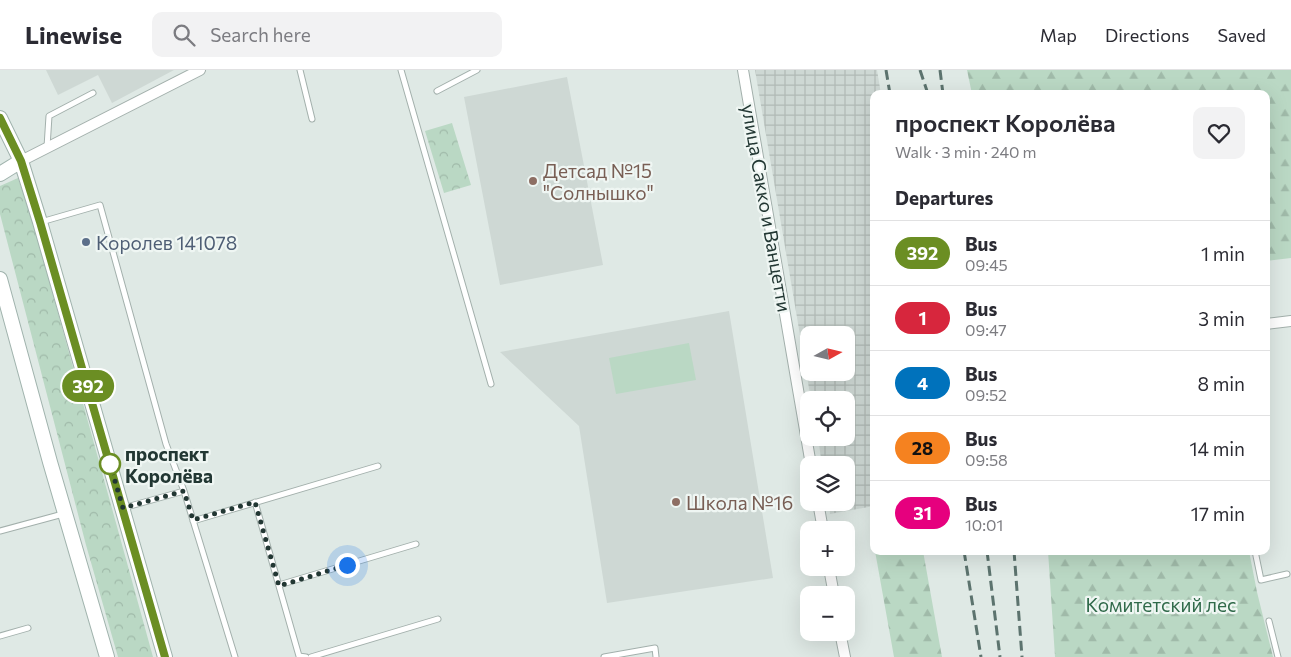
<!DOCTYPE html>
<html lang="en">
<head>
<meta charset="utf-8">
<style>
  :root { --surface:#fff; --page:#f2f2f3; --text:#2b2b33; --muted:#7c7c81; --line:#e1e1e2 }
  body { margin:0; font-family:Commissioner,sans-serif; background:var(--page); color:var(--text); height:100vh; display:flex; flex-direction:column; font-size:19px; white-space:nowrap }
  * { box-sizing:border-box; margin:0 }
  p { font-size:16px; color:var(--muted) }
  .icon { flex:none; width:28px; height:28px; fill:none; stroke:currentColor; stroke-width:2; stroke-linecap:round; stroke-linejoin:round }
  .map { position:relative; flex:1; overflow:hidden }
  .drawer { position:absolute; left:870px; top:20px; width:400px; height:465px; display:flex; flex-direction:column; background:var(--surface); border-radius:10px; box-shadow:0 5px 20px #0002 }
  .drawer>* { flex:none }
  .badge { padding:0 10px; border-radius:16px; font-size:18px; line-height:32px }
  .needle { width:32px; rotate:82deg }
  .controls { position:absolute; left:800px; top:256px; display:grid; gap:10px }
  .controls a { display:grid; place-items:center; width:55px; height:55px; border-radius:10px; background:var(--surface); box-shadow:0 5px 20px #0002; font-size:25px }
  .you { position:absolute; width:25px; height:25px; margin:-12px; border:4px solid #fff; border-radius:50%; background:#1a73e8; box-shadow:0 0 0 8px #1a73e833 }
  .map>.badge { position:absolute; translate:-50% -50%; box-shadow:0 0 0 2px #fff }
  h2 { padding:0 25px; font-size:19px; line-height:45px }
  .round { display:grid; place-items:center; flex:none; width:52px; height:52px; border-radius:10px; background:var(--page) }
  .summary { display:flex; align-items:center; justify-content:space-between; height:85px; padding:0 25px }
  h1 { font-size:24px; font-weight:600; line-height:38px }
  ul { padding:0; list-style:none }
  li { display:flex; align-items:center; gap:15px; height:65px; padding:0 25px; border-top:1px solid var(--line) }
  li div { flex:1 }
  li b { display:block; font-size:19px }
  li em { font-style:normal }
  li .badge { min-width:55px; font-weight:700; text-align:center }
  header { display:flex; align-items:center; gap:30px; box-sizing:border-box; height:70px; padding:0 25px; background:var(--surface); border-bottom:1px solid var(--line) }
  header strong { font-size:24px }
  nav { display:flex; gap:28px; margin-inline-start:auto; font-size:18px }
  .search { width:350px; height:45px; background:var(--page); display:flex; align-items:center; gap:12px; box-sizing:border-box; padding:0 18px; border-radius:10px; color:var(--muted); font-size:19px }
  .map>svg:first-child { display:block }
  .built { fill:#ced8d4 }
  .industrial { fill:url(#industrial-grid); fill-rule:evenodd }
  .forest { fill:url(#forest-firs) }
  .park { fill:url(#park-crowns) }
  .garden { fill:#bad8c4 }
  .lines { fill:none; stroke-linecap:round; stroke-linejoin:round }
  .lane-casing { stroke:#a3b0ac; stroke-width:7 }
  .street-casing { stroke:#a3b0ac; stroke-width:12 }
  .secondary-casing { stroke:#a0b3ad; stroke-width:16 }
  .lane { stroke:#fff; stroke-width:5 }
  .street { stroke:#fff; stroke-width:10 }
  .secondary { stroke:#fff; stroke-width:14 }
  .rail { stroke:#5c736e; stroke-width:3; stroke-dasharray:10 5; stroke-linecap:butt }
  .line-casing { stroke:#fff; stroke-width:11 }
  .line { stroke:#6b8e23; stroke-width:8 }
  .walk { stroke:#223733; stroke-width:5; stroke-dasharray:0 9 }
  .education-dot { fill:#8d6e63; stroke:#eff6f3; stroke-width:2 }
  .service-dot { fill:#5c6f8a; stroke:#eff6f3; stroke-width:2 }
  .stop-dot { fill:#fff; stroke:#6b8e23; stroke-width:2.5 }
  .labels { text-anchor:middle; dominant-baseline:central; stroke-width:4.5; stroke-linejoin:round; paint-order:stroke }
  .education-label { font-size:19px; fill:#785e54; stroke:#eff6f3; text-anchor:start }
  .street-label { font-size:19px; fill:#223733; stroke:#eff6f3 }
  .service-label { font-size:19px; fill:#4e5e75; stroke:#eff6f3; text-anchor:start }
  .stop-label { font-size:19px; font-weight:bold; fill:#223733; stroke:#eff6f3; text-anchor:start }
  .park-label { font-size:19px; fill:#306a4a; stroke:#eff6f3 }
</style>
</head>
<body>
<header>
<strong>Linewise</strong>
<div class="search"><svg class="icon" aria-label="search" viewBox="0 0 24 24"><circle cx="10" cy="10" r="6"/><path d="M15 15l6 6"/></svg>Search here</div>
<nav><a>Map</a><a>Directions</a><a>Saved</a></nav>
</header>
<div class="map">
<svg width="1291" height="587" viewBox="0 0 1291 587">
  <defs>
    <pattern id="industrial-grid" width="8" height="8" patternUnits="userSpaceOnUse" patternTransform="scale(1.25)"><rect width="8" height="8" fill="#ced8d4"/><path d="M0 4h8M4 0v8" fill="none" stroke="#b1bab6"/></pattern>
    <pattern id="forest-firs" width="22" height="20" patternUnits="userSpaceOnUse" patternTransform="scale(1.25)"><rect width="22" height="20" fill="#bad8c4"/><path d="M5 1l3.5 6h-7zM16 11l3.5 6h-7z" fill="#a0baa9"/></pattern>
    <pattern id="park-crowns" width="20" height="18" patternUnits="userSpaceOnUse" patternTransform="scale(1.25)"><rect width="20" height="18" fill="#bad8c4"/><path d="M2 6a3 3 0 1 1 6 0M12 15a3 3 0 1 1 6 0" fill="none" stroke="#a0baa9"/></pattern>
  </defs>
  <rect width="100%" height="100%" fill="#dfe9e5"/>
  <!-- built -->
  <path class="built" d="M46,0H174L112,33L98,5L58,25Z
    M567,7L603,195L500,215L464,27Z
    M729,241L773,508L607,533L579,356L500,282Z"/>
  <!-- industrial -->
  <path class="industrial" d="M755,0H877L881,24H874V436L830,444L829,433L846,432V395H822L818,368H846V330H811ZM809,265H846V302H809Z"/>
  <!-- forest -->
  <path class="forest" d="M967,0H1291V188L1266,191V24H972Z
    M875,481H923L942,587H894Z
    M1048,481H1249L1257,522L1273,587H1055Z"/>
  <!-- park -->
  <path class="park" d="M452,53L471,115L444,123L425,61Z
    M18,108L34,156L153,587H118L86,475L0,144V116Z"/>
  <!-- garden -->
  <path class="garden" d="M689,273L696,310L616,324L609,288Z"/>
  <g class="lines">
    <!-- lane casing -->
    <g class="lane-casing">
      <path id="lane" d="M300,0L312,49
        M401,0L491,314
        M437,21L477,0
        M47,77L49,46L93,23
        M41,152L100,135L166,374L184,421
        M255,432L299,586L306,587
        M123,438L184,421L235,587
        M193,451L378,396
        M0,461L63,444
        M1255,481L1261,510L1287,504
        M279,515L416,474
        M1269,551L1278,587
        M0,566L28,558
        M311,587L438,549
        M604,587L655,578L656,587"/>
    </g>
    <!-- street casing -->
    <g class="street-casing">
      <path id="street" d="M743,0L811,395
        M21,91L200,0
        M1266,254L1291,251
        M818,432L823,460
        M829,498L834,525
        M840,562L845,587"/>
    </g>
    <!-- secondary casing -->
    <g class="secondary-casing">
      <path id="secondary" d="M0,48L21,91L40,152L165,587
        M0,104L21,91
        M0,209L50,392L107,587"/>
    </g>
    <!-- lane -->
    <use href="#lane" class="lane"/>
    <!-- street -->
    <use href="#street" class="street"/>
    <!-- secondary -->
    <use href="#secondary" class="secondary"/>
    <!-- rail -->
    <path class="rail" d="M886,0L890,24
      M920,0L928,24
      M940,0L943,24
      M964,481L981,587
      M987,481L1000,587
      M1014,481L1022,587"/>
  </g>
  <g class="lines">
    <!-- line casing -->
    <g class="line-casing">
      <path id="line" d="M0,48L21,91L40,152L165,587"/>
    </g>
    <!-- line -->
    <use href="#line" class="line"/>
    <!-- walk -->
    <path class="walk" d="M110,394L123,438L184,421L193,450L255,432L279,516L347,495"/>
  </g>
  <!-- markers -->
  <g class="education-dot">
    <circle cx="533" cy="111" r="5"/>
    <circle cx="676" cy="432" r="5"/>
  </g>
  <circle class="service-dot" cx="86" cy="172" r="5"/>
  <circle class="stop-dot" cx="110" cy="394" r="10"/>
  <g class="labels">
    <!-- education labels -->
    <g class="education-label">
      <text x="543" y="100">Детсад №15<tspan x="543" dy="22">"Солнышко"</tspan></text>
      <text x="686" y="432">Школа №16</text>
    </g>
    <!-- street labels -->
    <g class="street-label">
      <text transform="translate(767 138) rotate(80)">улица Сакко и Ванцетти</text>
    </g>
    <!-- service labels -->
    <g class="service-label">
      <text x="96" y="172">Королев 141078</text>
    </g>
    <!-- stop labels -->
    <g class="stop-label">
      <text x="125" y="383">проспект<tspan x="125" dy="22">Королёва</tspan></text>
    </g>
    <!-- park labels -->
    <g class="park-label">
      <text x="1161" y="534">Комитетский лес</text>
    </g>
  </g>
</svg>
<div class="controls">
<a><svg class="needle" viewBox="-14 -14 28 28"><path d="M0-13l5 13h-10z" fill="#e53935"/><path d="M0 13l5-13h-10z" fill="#7c7c81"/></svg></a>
<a><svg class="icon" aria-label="locate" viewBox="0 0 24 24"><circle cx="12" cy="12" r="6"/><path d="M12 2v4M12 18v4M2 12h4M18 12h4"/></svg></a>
<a><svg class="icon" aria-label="layers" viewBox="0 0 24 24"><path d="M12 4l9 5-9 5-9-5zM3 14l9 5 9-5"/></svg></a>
<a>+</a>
<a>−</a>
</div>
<div class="you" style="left:347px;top:495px"></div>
<b class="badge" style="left:88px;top:316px;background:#6b8e23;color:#fff">392</b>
<section class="drawer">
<div class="summary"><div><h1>проспект Королёва</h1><p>Walk · 3 min · 240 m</p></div><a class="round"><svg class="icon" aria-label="heart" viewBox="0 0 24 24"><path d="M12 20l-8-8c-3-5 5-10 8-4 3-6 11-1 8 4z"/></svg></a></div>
<h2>Departures</h2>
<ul>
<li><span class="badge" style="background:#6b8e23;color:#fff">392</span><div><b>Bus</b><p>09:45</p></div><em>1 min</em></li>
<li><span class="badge" style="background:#d7263d;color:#fff">1</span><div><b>Bus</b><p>09:47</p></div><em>3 min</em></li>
<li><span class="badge" style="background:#0072bc;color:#fff">4</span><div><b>Bus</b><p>09:52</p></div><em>8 min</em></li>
<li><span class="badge" style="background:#f58220;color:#111">28</span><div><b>Bus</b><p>09:58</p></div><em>14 min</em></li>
<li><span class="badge" style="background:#e6007e;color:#fff">31</span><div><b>Bus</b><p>10:01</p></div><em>17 min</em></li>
</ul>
</section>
</div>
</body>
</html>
